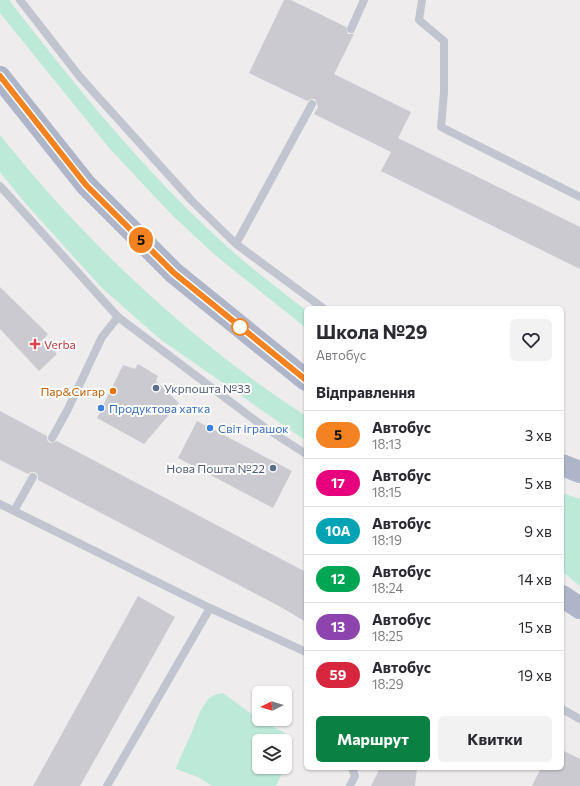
<!DOCTYPE html>
<html lang="uk">
<head>
<meta charset="utf-8">
<style>
  :root { --surface:#fff; --page:#f2f2f3; --text:#2b2b33; --muted:#7c7c81; --line:#e1e1e2; --accent:#0b8043 }
  body { margin:0; font-family:Commissioner,sans-serif; background:var(--page); color:var(--text); height:100vh; display:flex; flex-direction:column; font-size:15px; white-space:nowrap }
  * { box-sizing:border-box; margin:0 }
  p { font-size:13px; color:var(--muted) }
  .icon { flex:none; width:22px; height:22px; fill:none; stroke:currentColor; stroke-width:2; stroke-linecap:round; stroke-linejoin:round }
  .map { position:relative; flex:1; overflow:hidden }
  .panel { position:absolute; left:304px; top:306px; width:260px; height:464px; display:flex; flex-direction:column; background:var(--surface); border-radius:6px; box-shadow:0 1px 3px #0004 }
  .panel>* { flex:none }
  .badge { padding:0 8px; border-radius:13px; font-size:14px; line-height:26px }
  .needle { width:26px; rotate:265deg }
  .controls { position:absolute; left:252px; top:686px; display:grid; gap:8px }
  .controls a { display:grid; place-items:center; width:40px; height:40px; border-radius:6px; background:var(--surface); box-shadow:0 1px 3px #0004; font-size:20px }
  .map>.badge { position:absolute; translate:-50% -50%; box-shadow:0 0 0 2px #fff }
  h2 { padding:0 12px; font-size:15px; line-height:36px }
  .round { display:grid; place-items:center; flex:none; width:42px; height:42px; border-radius:6px; background:var(--page) }
  .head { display:flex; align-items:center; justify-content:space-between; height:68px; padding:0 12px }
  h1 { font-size:19px; font-weight:700; line-height:30px }
  .button { display:flex; gap:8px; margin-top:auto; padding:8px 12px }
  .button a { flex:1; height:46px; border-radius:6px; background:var(--accent); color:#fff; font-size:16px; font-weight:700; line-height:46px; text-align:center }
  .button a+a { background:var(--page); color:var(--text) }
  ul { padding:0; list-style:none }
  li { display:flex; align-items:center; gap:12px; height:48px; padding:0 12px; border-top:1px solid var(--line) }
  li div { flex:1 }
  li b { display:block; font-size:15px }
  li em { font-style:normal }
  li .badge { min-width:44px; font-weight:700; text-align:center }
  .map>svg:first-child { display:block }
  .green { fill:#bde9d8 }
  .building { fill:#cacad0 }
  .lines { fill:none; stroke-linecap:round; stroke-linejoin:round }
  .service { stroke:#c0c5d0; stroke-width:8 }
  .primary { stroke:#aeb5c8; stroke-width:22 }
  .line-casing { stroke:#fff; stroke-width:9 }
  .line { stroke:#f58220; stroke-width:6 }
  .stop-dot { fill:#fff; stroke:#f58220; stroke-width:2 }
  .health-dot { fill:#e0444e; stroke:#fff; stroke-width:1.5 }
  .service-dot { fill:#5c6f8a; stroke:#fff; stroke-width:1.5 }
  .food-dot { fill:#e8710a; stroke:#fff; stroke-width:1.5 }
  .shop-dot { fill:#3f7fe0; stroke:#fff; stroke-width:1.5 }
  .labels { text-anchor:middle; dominant-baseline:central; stroke-width:4; stroke-linejoin:round; paint-order:stroke }
  .health-label { font-size:12px; fill:#be3a42; stroke:#fff; text-anchor:start }
  .service-label { font-size:12px; fill:#4e5e75; stroke:#fff; text-anchor:start }
  .food-label { font-size:12px; fill:#c56008; stroke:#fff; text-anchor:end }
  .shop-label { font-size:12px; fill:#366cbe; stroke:#fff; text-anchor:start }
</style>
</head>
<body>
<div class="map">
<svg width="580" height="786" viewBox="0 0 580 786">
  <rect width="100%" height="100%" fill="#eeecec"/>
  <!-- green -->
  <path class="green" d="M0,0H9C74,84 142,169 221,241C248,266 277,288 306,310V328L215,255L172,215L110,149L0,13Z
    M0,135C87,244 189,340 306,416V441L160,339L102,288L26,204L0,172Z
    M562,493L580,499V586L562,571Z
    M223,693L257,718L283,732L290,738V746L285,766V741H259V767H285L276,786H212L198,777L176,769C179,759 183,752 187,743C194,730 197,713 207,701C211,695 216,694 223,693Z"/>
  <!-- building -->
  <path class="building" d="M284,0H291L346,27L348,34H354L334,74L411,112L398,138L580,227V269L381,171L391,152L314,114L318,107L315,99H311L307,101L249,73Z
    M0,287L48,334L43,340L57,354L39,371L0,329Z
    M138,364L158,376L156,381L179,403L144,444L97,418L123,365L135,369Z
    M0,411L47,436V440L50,443L57,441L306,572V622L279,606L38,480V475L35,472H31L28,474L0,460Z
    M197,421L292,471L273,508L178,458Z
    M138,596L175,617L80,786H33Z
    M562,750L580,759V786H532L541,768H562Z
    M380,768H417L415,786H371Z"/>
  <g class="lines">
    <!-- service -->
    <path class="service" d="M20,0L80,77L192,201L236,244L323,308
      M422,0L419,20L444,41V92L441,127L580,197
      M351,29L364,0
      M0,186L118,317L264,427L306,454
      M236,244L312,104
      M52,438L68,409L102,337L118,317
      M0,504L210,608L306,652
      M14,511L33,477
      M562,709L580,719
      M107,786L210,608
      M350,786L355,776L352,768"/>
    <!-- primary -->
    <path class="primary" d="M0,77L86,185L174,273L306,380
      M562,465L580,472
      M562,596L580,608"/>
  </g>
  <g class="lines">
    <!-- line casing -->
    <g class="line-casing">
      <path id="line" d="M0,76L86,185L174,273L306,380"/>
    </g>
    <!-- line -->
    <use href="#line" class="line"/>
  </g>
  <!-- markers -->
  <circle class="stop-dot" cx="240" cy="327" r="8"/>
  <path class="health-dot" d="M33 338h4v4h4v4h-4v4h-4v-4h-4v-4h4z"/>
  <g class="service-dot">
    <circle cx="156" cy="388" r="4"/>
    <circle cx="273" cy="468" r="4"/>
  </g>
  <circle class="food-dot" cx="113" cy="391" r="4"/>
  <g class="shop-dot">
    <circle cx="101" cy="408" r="4"/>
    <circle cx="210" cy="428" r="4"/>
  </g>
  <g class="labels">
    <!-- health labels -->
    <g class="health-label">
      <text x="44" y="344">Verba</text>
    </g>
    <!-- service labels -->
    <g class="service-label">
      <text x="164" y="388">Укрпошта №33</text>
      <text x="265" y="468" text-anchor="end">Нова Пошта №22</text>
    </g>
    <!-- food labels -->
    <g class="food-label">
      <text x="105" y="391">Пар&amp;Сигар</text>
    </g>
    <!-- shop labels -->
    <g class="shop-label">
      <text x="109" y="408">Продуктова хатка</text>
      <text x="218" y="428">Світ іграшок</text>
    </g>
  </g>
</svg>
<div class="controls">
<a><svg class="needle" viewBox="-14 -14 28 28"><path d="M0-13l5 13h-10z" fill="#e53935"/><path d="M0 13l5-13h-10z" fill="#7c7c81"/></svg></a>
<a><svg class="icon" aria-label="layers" viewBox="0 0 24 24"><path d="M12 4l9 5-9 5-9-5zM3 14l9 5 9-5"/></svg></a>
</div>
<b class="badge" style="left:141px;top:240px;background:#f58220;color:#111">5</b>
<section class="panel">
<div class="head"><div><h1>Школа №29</h1><p>Автобус</p></div><a class="round"><svg class="icon" aria-label="heart" viewBox="0 0 24 24"><path d="M12 20l-8-8c-3-5 5-10 8-4 3-6 11-1 8 4z"/></svg></a></div>
<h2>Відправлення</h2>
<ul>
<li><span class="badge" style="background:#f58220;color:#111">5</span><div><b>Автобус</b><p>18:13</p></div><em>3 хв</em></li>
<li><span class="badge" style="background:#e6007e;color:#fff">17</span><div><b>Автобус</b><p>18:15</p></div><em>5 хв</em></li>
<li><span class="badge" style="background:#00a3b4;color:#fff">10А</span><div><b>Автобус</b><p>18:19</p></div><em>9 хв</em></li>
<li><span class="badge" style="background:#00a651;color:#fff">12</span><div><b>Автобус</b><p>18:24</p></div><em>14 хв</em></li>
<li><span class="badge" style="background:#8e44ad;color:#fff">13</span><div><b>Автобус</b><p>18:25</p></div><em>15 хв</em></li>
<li><span class="badge" style="background:#d7263d;color:#fff">59</span><div><b>Автобус</b><p>18:29</p></div><em>19 хв</em></li>
</ul>
<div class="button"><a>Маршрут</a><a>Квитки</a></div>
</section>
</div>
</body>
</html>
